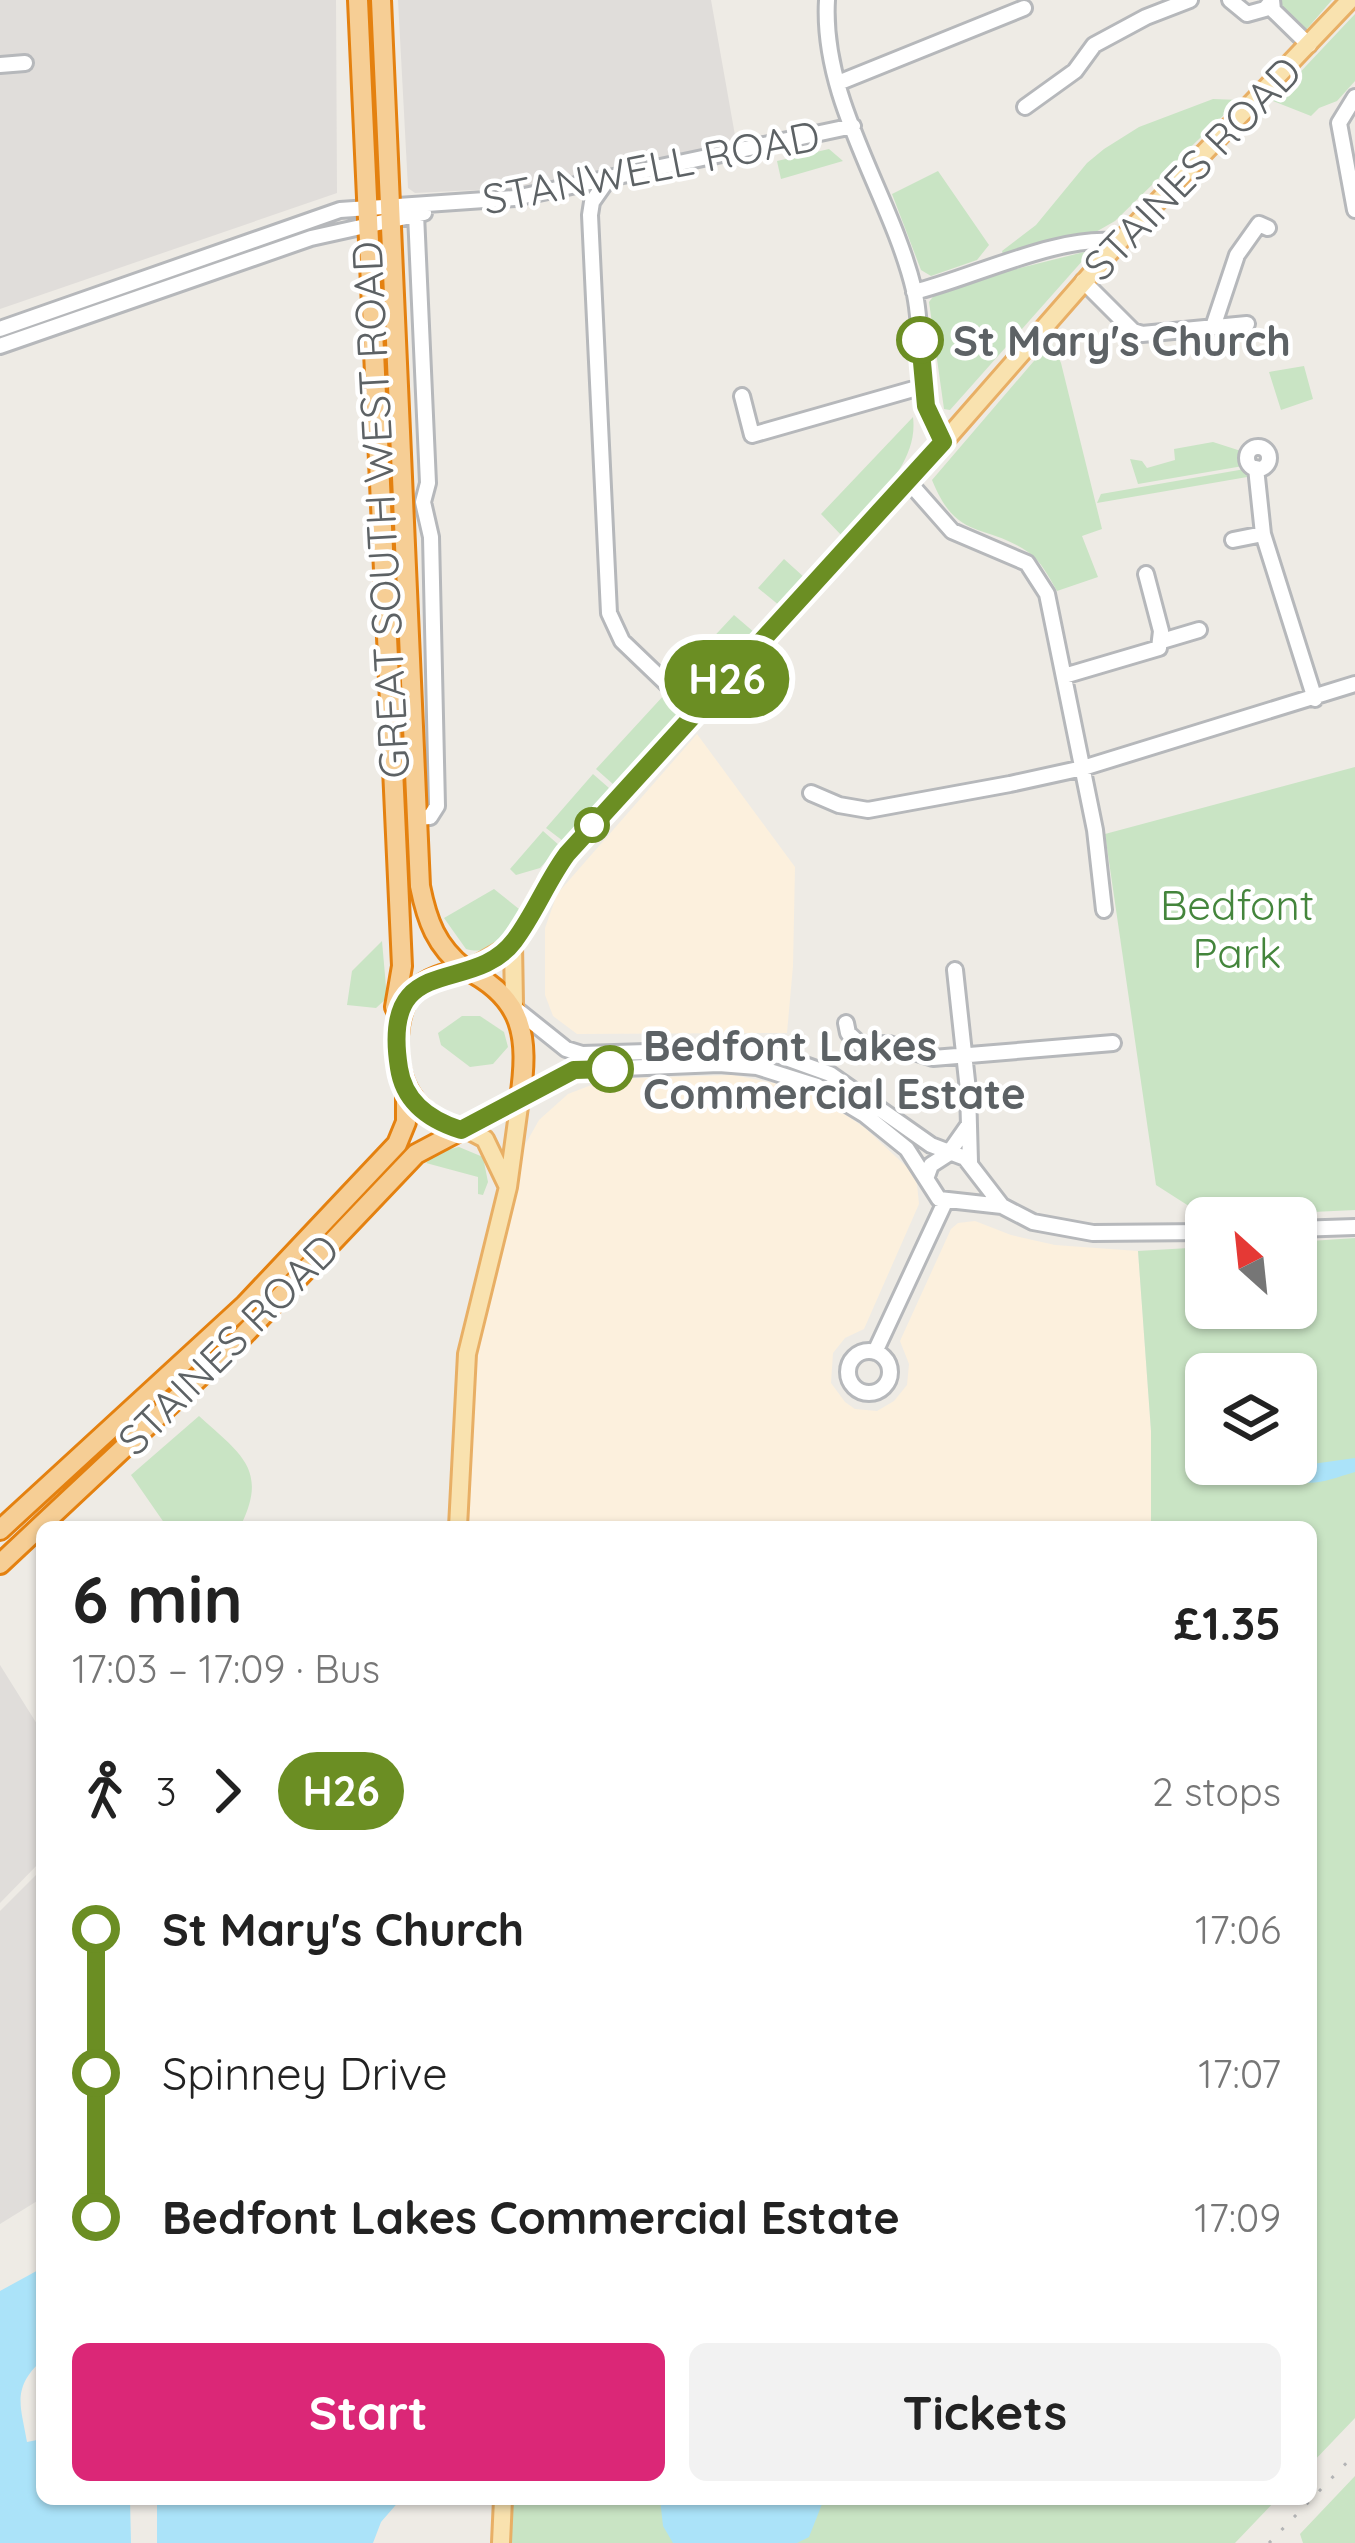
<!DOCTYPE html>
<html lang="en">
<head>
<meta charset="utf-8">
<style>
  :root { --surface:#fff; --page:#f2f2f2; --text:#222; --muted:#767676; --accent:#db2777 }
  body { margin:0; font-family:Quicksand,sans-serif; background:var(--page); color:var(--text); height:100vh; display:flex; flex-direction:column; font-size:45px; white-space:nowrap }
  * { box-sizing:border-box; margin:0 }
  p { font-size:39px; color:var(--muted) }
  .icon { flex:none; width:66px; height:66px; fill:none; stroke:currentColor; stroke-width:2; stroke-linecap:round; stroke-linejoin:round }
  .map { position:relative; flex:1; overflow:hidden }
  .side { position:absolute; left:36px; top:1521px; width:1281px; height:984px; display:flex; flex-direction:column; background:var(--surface); border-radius:18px; box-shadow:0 3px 9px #0004 }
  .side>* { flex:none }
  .badge { padding:0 24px; border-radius:39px; font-size:42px; line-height:78px }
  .needle { width:78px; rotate:333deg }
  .tools { position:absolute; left:1185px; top:1197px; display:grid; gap:24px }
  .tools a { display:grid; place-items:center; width:132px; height:132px; border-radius:18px; background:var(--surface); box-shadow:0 3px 9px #0004; font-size:60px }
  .map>.badge { position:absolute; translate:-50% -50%; box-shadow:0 0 0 6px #fff }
  .legs { display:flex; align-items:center; gap:18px; height:132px; padding:0 36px; font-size:39px }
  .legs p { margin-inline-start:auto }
  .head { display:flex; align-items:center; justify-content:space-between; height:204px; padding:0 36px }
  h1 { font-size:66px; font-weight:700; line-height:90px }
  .action { display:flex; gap:24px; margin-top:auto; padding:24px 36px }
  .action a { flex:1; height:138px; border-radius:18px; background:var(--accent); color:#fff; font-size:48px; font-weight:700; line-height:138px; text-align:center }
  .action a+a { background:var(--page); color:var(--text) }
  ul { padding:0 36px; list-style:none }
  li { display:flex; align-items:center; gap:42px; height:144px; font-size:45px }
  li i { display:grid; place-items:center; width:18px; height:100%; margin:0 15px; background:currentColor }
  li i::after { content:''; width:30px; height:30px; margin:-15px; border:9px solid; border-radius:50%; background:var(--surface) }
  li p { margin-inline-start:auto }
  li:first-child i { background:linear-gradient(#0000 50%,currentColor 0) }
  li:last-child i { background:linear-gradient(currentColor 50%,#0000 0) }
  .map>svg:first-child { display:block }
  .commercial { fill:#fcf0dd }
  .industrial { fill:#e0ddda }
  .green { fill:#c9e4c4; fill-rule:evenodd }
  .water { fill:#abe3f9 }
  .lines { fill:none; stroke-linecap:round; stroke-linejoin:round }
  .minor-casing { stroke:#b6b8bb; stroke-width:20 }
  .major-casing { stroke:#e8af65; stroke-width:22 }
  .highway-casing { stroke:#e48110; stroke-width:24 }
  .minor { stroke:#fff; stroke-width:14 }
  .major { stroke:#f9e2af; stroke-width:16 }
  .highway { stroke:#f6ce95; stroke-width:18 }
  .rail { stroke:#b3b4b5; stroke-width:3; stroke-dasharray:3 15; stroke-linecap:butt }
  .line-1-casing { stroke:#fff; stroke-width:27 }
  .line-1 { stroke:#6b8e23; stroke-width:18 }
  .stop-1-dot { fill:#fff; stroke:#6b8e23; stroke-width:6 }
  .labels { text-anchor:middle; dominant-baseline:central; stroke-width:9; stroke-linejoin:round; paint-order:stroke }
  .street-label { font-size:42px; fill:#5d6265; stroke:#fff }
  .stop-label { font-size:42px; font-weight:bold; fill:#5d6265; stroke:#fff; text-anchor:start }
  .park-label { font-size:42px; fill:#44853c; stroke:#fff }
</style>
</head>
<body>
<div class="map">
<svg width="1355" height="2543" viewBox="0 0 1355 2543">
  <rect width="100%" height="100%" fill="#eeebe5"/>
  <!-- commercial -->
  <path class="commercial" d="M697,734L795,867L793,966L787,1033L577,1034L553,1016L545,995V928L557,894Z
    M733,1075L794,1087L825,1101L865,1128L909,1169L917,1184L919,1204L864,1329L845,1338L833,1353L831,1383L845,1402L855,1409L877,1411L894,1401L907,1385L909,1364L900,1341L951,1229L958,1223L975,1221L1011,1235L1055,1245L1138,1251L1151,1431V1527H461L457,1390L507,1177L539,1120L568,1094L607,1079Z"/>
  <!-- industrial -->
  <path class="industrial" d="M0,0H336L337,193L0,309Z
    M398,0H711L736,141L724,146L721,135L710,137V147L517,188L415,193L408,188Z
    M0,1665L42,1732V1860L0,1903Z
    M42,1869V2198L0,2224V1911Z"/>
  <!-- green -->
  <path class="green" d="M1280,0H1332L1306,30L1278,5Z
    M1355,14V81L1337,101L1319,108L1311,116L1273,101Z
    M1213,99L1239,100L1115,221L1080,241L1004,258L1002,251L1036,225L1087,163L1104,149L1139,127Z
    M829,149L843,161L781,179L777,161Z
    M938,171L989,245L977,260L931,276L921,270L892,194Z
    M1092,250L950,410L944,409L929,302L935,294L964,286V282Z
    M1051,341L1061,363L1102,529L1082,536L1098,577L1057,591C1049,577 1041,561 1028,552C984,522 957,542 932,480Z
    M1304,366L1313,399L1281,410L1269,372Z
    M913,417C919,464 872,503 843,537L821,514Z
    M1213,442L1241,451L1243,466L1138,484L1130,459L1142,461L1147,468L1175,460L1174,449Z
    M1245,469L1253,476L1097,503L1101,494Z
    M784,559L805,578L780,606L758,588Z
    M734,615L755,633L726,663L706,645Z
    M702,650L723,668L701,691L691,692L677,679Z
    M665,694L677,706L679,717L614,785L596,769Z
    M1355,767V1210L1206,1217L1156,1185L1105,834Z
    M593,774L609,788L563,841L546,828Z
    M543,831L560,846L540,868L516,875L510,869Z
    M494,889L519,909C507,932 496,957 466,949L444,918Z
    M382,941L387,998L376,1008L347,1005L352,971Z
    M462,1016H480L504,1032L508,1047L493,1064L470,1067L441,1045L438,1033Z
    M459,1147L483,1157L488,1182L483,1195L478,1194V1177L426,1163L437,1152Z
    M1355,1238V2418L1311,2464V1527H1151V1431L1138,1251L1206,1247V1308H1296V1242ZM1206,1374H1296V1464H1206Z
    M199,1416C241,1454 269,1470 240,1527H167L131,1475Z
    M1355,2476V2543H1303L1300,2534Z
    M513,2499H1277L1235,2543H511Z"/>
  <!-- water -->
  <path class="water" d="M1355,1458V1472C1321,1482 1301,1493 1272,1464L1298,1466Z
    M42,2268V2360C11,2389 21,2406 27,2442L42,2439V2499H130L131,2543H0V2291Z
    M157,2499H401L381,2522L373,2543H157Z
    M660,2499H824L809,2537L797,2543H673L663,2526Z"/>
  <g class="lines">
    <!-- minor casing -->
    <g class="minor-casing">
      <path id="minor" d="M827,0C821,102 891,194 914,290C926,340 912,398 943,443
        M1230,0L1247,14L1265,9L1270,3
        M1272,0L1273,10L1309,45
        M0,65L25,63
        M838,83L1024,8
        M1355,97L1339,123L1355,210
        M1025,107L1075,71L1094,45L1146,17L1190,0
        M606,182L592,202L590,215L609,613L622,641L696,712
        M1083,281L1133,331L1142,334L1247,324
        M914,292C972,278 1062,233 1119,242
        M1213,327L1237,255L1259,224L1268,228
        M0,329L340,210L515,198L853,126
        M0,346L311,238L424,213
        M742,396L752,435L924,386
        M1247 458a11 11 0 1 1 22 0a11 11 0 1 1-22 0Z
        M1256,468L1263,534L1315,699
        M907,480L952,531L1027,563L1047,594L1095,830L1104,910
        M1233,540L1263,534
        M1162,641L1199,630
        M1064,676L1159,648L1161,631L1146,574
        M811,793L839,805L868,810L1010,784L1083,768L1355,684
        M416,818L430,817L437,806L431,537L423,502L428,483L416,214
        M955,970L968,1090L970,1162
        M516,1009L566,1049L582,1054L712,1050L780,1056L830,1074L931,1145L965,1158L1002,1206L1033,1222L1093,1233L1206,1232
        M846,1023L848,1033L861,1045L889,1044L933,1058L1113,1043
        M521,1095L574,1070L719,1064L757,1067L817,1086L865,1115L907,1149L939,1199L1002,1206
        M927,1176L931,1165L948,1154L967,1127
        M1296,1229L1355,1227
        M848 1372a21 21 0 1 1 42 0a21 21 0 1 1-42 0Z
        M875,1352L945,1202"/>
    </g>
    <!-- major casing -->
    <g class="major-casing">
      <path id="major" d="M513,944L514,1005
        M468,970L513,944L545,885L567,853L950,435L1119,242L1350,0
        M464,1128L485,1139L508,1187
        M458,1527L467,1354L508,1187L520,1099
        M501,2543L503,2499"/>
    </g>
    <!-- highway casing -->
    <g class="highway-casing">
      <path id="highway" d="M358,0L402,966L395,1007L398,1013
        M381,0L420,886C427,921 436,946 465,969
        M0,1530L245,1305L397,1144L406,1122V1091
        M0,1564L240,1339L416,1154L520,1099C529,1036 524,998 465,969C446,973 427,977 413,992C402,1004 399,1021 398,1036C395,1084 415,1115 461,1130"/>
    </g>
    <!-- minor -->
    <use href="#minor" class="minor"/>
    <!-- major -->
    <use href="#major" class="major"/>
    <!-- highway -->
    <use href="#highway" class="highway"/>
    <!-- rail -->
    <path class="rail" d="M1269,2543L1355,2454"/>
  </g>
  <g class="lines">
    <!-- line-1 casing -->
    <g class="line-1-casing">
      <path id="line-1" d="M610,1069L574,1070L461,1130C429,1120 404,1102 399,1068C380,948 472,997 514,941C534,915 547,881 567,854L943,442L926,406L920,340"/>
    </g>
    <!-- line-1 -->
    <use href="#line-1" class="line-1"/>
  </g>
  <!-- markers -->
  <g class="stop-1-dot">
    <circle cx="920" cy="340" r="21"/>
    <circle cx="592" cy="825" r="15"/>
    <circle cx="610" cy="1069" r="21"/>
  </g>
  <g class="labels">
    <!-- street labels -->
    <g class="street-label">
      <text transform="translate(651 167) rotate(-11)">STANWELL ROAD</text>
      <text transform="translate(1192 168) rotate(-46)">STAINES ROAD</text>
      <text transform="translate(380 510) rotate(-93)">GREAT SOUTH WEST ROAD</text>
      <text transform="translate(228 1344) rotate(-45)">STAINES ROAD</text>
    </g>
    <!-- stop labels -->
    <g class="stop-label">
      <text x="953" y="340">St Mary's Church</text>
      <text x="643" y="1045">Bedfont Lakes<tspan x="643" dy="48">Commercial Estate</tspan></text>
    </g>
    <!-- park labels -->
    <g class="park-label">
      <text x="1237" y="904">Bedfont<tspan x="1237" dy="48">Park</tspan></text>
    </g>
  </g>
</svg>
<div class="tools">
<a><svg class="needle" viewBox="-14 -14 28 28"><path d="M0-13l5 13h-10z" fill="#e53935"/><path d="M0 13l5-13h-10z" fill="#767676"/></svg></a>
<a><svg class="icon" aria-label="layers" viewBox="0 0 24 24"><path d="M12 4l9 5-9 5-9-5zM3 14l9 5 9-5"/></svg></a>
</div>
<b class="badge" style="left:727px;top:679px;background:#6b8e23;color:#fff">H26</b>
<section class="side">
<div class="head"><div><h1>6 min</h1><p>17:03 – 17:09 · Bus</p></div><b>£1.35</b></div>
<div class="legs"><svg class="icon" aria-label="walk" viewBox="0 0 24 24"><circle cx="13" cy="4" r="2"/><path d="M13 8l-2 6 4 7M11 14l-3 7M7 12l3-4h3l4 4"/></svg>3<svg class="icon" aria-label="forward" viewBox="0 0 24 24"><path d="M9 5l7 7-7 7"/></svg><b class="badge" style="background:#6b8e23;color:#fff">H26</b><p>2 stops</p></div>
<ul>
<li><i style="color:#6b8e23"></i><b>St Mary's Church</b><p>17:06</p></li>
<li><i style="color:#6b8e23"></i><span>Spinney Drive</span><p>17:07</p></li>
<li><i style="color:#6b8e23"></i><b>Bedfont Lakes Commercial Estate</b><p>17:09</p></li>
</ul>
<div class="action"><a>Start</a><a>Tickets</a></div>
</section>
</div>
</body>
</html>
